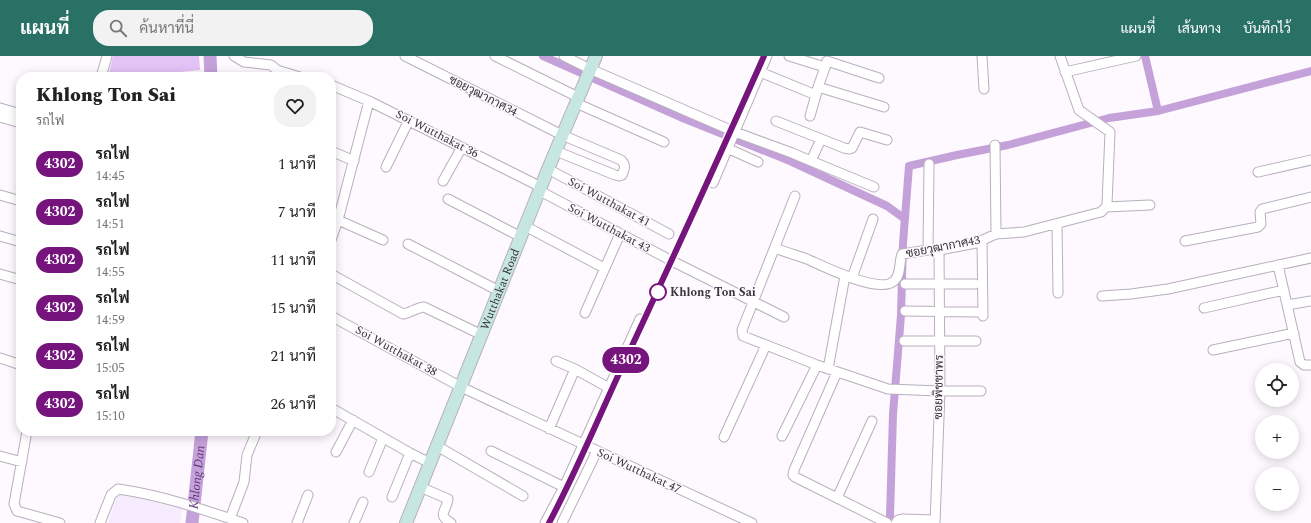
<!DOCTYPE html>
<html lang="th">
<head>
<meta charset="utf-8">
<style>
  :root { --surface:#fff; --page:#f2f2f2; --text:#222; --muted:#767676; --accent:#297065 }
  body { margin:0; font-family:Spectral,Sarabun,serif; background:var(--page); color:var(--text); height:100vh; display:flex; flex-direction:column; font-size:15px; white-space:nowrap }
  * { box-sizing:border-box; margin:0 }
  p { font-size:13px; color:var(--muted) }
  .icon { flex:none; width:22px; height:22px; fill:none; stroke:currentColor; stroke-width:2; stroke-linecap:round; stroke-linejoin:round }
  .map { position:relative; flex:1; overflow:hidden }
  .sheet { position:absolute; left:16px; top:16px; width:320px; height:364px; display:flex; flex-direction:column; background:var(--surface); border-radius:16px; box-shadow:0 2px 10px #0003 }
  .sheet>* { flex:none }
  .badge { padding:0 8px; border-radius:13px; font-size:14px; line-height:26px }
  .fabs { position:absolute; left:1255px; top:307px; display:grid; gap:8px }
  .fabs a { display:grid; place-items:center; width:44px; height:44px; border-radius:50%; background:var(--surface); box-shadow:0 2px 10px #0003; font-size:20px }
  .map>.badge { position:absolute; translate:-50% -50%; box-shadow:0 0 0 2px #fff }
  .round { display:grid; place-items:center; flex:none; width:42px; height:42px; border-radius:16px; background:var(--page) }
  .overview { display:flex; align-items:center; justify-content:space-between; height:68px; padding:0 20px }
  h1 { font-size:19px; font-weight:800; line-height:30px }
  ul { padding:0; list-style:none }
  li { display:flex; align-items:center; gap:12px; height:48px; padding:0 20px }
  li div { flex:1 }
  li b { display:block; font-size:15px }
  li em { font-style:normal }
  li .badge { min-width:44px; font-weight:700; text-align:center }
  header { display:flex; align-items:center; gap:24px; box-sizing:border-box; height:56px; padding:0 20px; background:var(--accent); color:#fff }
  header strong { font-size:19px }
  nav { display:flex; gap:22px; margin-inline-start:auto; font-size:14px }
  .search { width:280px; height:36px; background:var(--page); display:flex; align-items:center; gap:10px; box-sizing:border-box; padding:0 14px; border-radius:16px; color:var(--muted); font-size:15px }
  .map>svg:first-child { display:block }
  .built { fill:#f7ecfe }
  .green { fill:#e3c2f5 }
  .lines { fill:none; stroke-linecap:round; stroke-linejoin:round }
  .canal { stroke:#c5a1da; stroke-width:8 }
  .river { stroke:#c5a1da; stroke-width:13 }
  .minor-casing { stroke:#b8afbd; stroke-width:11 }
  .secondary-casing { stroke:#b8afbd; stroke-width:14 }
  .minor { stroke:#fff; stroke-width:9 }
  .secondary { stroke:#c6e6e1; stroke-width:12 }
  .rail-casing { stroke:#98959b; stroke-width:3.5 }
  .rail { stroke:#fdf9ff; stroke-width:2; stroke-dasharray:6; stroke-linecap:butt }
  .line-casing { stroke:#fff; stroke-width:9 }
  .line { stroke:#75147c; stroke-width:6 }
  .stop-dot { fill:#fff; stroke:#75147c; stroke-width:2 }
  .labels { text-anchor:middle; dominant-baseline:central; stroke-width:3; stroke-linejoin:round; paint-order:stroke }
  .street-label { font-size:12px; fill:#37343a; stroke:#fdf9ff }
  .stop-label { font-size:12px; font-weight:bold; fill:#37343a; stroke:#fdf9ff; text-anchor:start }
  .water-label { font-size:13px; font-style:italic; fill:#64367a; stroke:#fdf9ff }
</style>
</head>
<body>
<header>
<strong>แผนที่</strong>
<div class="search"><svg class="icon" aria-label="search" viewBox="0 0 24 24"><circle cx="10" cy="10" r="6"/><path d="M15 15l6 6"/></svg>ค้นหาที่นี่</div>
<nav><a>แผนที่</a><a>เส้นทาง</a><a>บันทึกไว้</a></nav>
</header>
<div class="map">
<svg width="1311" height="467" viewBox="0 0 1311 467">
  <rect width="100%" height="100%" fill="#fdf9ff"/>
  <!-- built -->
  <path class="built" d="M122,438L182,453L180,467H108L116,442Z"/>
  <!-- green -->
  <path class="green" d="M113,0H199L200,14L161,18L160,21H108Z"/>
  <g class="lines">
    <!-- canal -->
    <path class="canal" d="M543,0L685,63L790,105L887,150L905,163
      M1145,0L1158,55
      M890,460L893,358L901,259L903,187L909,110L957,99L1008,89L1109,62L1158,55L1311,15"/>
    <!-- river -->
    <g class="river">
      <path d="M210,0L211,21"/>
      <path id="s1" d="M192,467L202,375"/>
    </g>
    <!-- minor casing -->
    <g class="minor-casing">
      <path id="minor" d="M234,0L244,6L271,9
        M405,0L562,79L621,104C626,109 625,112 622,119L619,120L615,119L556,95
        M495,0L578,41
        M564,0L590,13L735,76L792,97L811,105L821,83
        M789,0L825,11
        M982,0L984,33
        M827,5L879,22
        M271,9L277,14L300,21
        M760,16L816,39L818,31L884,51
        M1065,16L1136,0
        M101,21L107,0
        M331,29L369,45L541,131
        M818,31L827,6
        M576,47L664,86
        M0,52L21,58
        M810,60L816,39
        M0,61L21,67
        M776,65L844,92L849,93L852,92L860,76L887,84
        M995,89L996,178
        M729,93L758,106
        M331,95L354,105
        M811,105L874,131
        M386,111L409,64
        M548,113L669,178
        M1258,116L1311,104
        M443,125L462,91
        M713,127L767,0
        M540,135L672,205L784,261
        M0,139L21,145
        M795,140L742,274L743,280L817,309L888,333L940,335H981
        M448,143L521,181
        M1106,151L1150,149
        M338,164L383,184
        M1057,168L1058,237
        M525,170L604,212
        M0,180L21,186
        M331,184L338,164L369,45
        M982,185L983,260
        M1185,185L1258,171L1261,168L1260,156L1262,153L1311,141
        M408,188L499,235
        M775,192C785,196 796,199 807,203C823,210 882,240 895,224C901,218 899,206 902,198L928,194H939L976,187L996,178L1024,176L1101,156L1106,151L1107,148L1110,76L1079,54L1060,0
        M928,194L929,108
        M1278,209L1300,306L1304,309H1311
        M0,218L21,224
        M331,218L403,258C410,257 416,252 424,251L482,279
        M852,222L873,163
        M905,228H975
        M1102,240L1131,238L1168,233L1311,202
        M1287,249L1311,245
        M1204,252L1284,234
        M905,255L977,256
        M585,257L620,178
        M331,260L461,331L752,467
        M904,285H976
        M1213,294L1294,277
        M0,302L21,309
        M556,305L575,313L609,332
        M828,313L845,220
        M837,316L794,414L793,419L795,421L887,467
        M331,352L410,397L430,407
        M549,373L575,313
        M27,375L14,448L17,455L60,467
        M782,380L817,309
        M724,381L766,289
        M437,390L523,440
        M491,395L564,431
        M336,396L353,364
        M0,400L22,406
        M369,416L383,382
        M420,431L448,443C447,455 436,458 451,467
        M392,441L410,397
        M837,442L872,365
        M230,463L244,426L247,399L257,375
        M100,467L111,439L118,433C161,439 202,453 243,467
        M297,467L308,439
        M354,467L363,446
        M545,467L564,431L640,263
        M562,467L597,395
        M896,467L898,464L902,463L935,464
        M935,467L940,335L939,194"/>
    </g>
    <!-- secondary casing -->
    <g class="secondary-casing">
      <g id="secondary">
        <path id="s2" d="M406,467L548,113L596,0"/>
      </g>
    </g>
    <!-- minor -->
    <use href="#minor" class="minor"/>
    <!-- secondary -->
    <use href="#secondary" class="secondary"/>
    <!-- rail casing -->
    <g class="rail-casing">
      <path id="rail" d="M549,467C574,421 594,372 616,325C667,217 716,109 764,0"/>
    </g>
    <!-- rail -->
    <use href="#rail" class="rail"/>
  </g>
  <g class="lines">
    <!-- line casing -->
    <g class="line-casing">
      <path id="line" d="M549,467C574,420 595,370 617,322C667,215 716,108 764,0"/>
    </g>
    <!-- line -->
    <use href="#line" class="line"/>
  </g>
  <!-- markers -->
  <circle class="stop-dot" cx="658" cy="236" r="8"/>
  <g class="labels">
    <!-- street labels -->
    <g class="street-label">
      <text transform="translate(483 40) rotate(27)">ซอยวุฒากาศ34</text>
      <text transform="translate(437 78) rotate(27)">Soi Wutthakat 36</text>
      <text transform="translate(609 146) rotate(28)">Soi Wutthakat 41</text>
      <text transform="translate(609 172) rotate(28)">Soi Wutthakat 43</text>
      <text transform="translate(943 191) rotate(-11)">ซอยวุฒากาศ43</text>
      <text stroke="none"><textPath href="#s2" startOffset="252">Wutthakat Road</textPath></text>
      <text transform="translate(396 295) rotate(29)">Soi Wutthakat 38</text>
      <text transform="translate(939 331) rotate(-89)">ซอยพิชชาพร</text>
      <text transform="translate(639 415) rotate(25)">Soi Wutthakat 47</text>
    </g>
    <!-- stop labels -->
    <g class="stop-label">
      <text x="670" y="236">Khlong Ton Sai</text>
    </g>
    <!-- water labels -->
    <g class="water-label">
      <text stroke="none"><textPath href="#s1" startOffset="46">Khlong Dan</textPath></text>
    </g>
  </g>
</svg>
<div class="fabs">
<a><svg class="icon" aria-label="locate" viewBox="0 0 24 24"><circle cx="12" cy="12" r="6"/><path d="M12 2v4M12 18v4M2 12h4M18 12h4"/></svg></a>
<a>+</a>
<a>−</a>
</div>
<b class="badge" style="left:626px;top:304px;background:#75147c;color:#fff">4302</b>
<section class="sheet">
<div class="overview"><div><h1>Khlong Ton Sai</h1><p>รถไฟ</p></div><a class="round"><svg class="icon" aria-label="heart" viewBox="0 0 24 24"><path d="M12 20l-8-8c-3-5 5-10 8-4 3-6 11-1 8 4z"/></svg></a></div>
<ul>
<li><span class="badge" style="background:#75147c;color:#fff">4302</span><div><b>รถไฟ</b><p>14:45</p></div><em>1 นาที</em></li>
<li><span class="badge" style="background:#75147c;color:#fff">4302</span><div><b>รถไฟ</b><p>14:51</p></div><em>7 นาที</em></li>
<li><span class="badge" style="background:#75147c;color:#fff">4302</span><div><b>รถไฟ</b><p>14:55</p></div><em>11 นาที</em></li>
<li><span class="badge" style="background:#75147c;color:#fff">4302</span><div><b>รถไฟ</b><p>14:59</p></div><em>15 นาที</em></li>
<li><span class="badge" style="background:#75147c;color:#fff">4302</span><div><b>รถไฟ</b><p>15:05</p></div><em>21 นาที</em></li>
<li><span class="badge" style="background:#75147c;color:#fff">4302</span><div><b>รถไฟ</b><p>15:10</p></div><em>26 นาที</em></li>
</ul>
</section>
</div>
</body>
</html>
